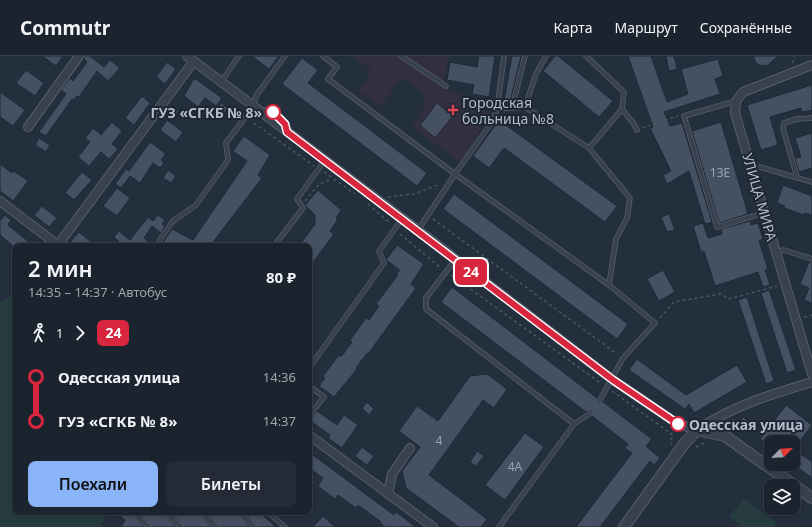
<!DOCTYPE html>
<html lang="ru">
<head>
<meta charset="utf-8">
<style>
  :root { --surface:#1b232e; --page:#242b36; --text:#f1f3f6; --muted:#a0a4aa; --line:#39404a; --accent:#8ab4f8 }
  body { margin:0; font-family:"Noto Sans",sans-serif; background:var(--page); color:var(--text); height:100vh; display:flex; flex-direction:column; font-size:15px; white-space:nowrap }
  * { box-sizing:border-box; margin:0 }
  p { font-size:13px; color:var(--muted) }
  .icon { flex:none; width:22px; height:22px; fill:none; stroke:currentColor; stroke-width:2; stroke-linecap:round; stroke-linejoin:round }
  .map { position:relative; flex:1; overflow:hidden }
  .sheet { position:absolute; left:12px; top:187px; width:300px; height:272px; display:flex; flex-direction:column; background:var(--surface); border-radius:8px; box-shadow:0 2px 6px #0003,0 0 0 1px var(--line) }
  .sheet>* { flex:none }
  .badge { padding:0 8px; border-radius:6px; font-size:14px; line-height:26px }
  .needle { width:26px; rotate:66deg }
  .fabs { position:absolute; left:764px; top:379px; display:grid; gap:8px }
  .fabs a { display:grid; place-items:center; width:36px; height:36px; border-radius:8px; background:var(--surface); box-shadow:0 2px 6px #0003,0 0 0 1px var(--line); font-size:20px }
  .map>.badge { position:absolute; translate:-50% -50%; box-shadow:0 0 0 2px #fff }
  .legs { display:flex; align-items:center; gap:6px; height:44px; padding:0 16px; font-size:13px }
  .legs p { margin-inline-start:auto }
  .overview { display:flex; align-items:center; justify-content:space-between; height:68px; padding:0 16px }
  h1 { font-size:22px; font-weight:600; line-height:30px }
  .primary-button { display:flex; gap:8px; margin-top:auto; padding:8px 16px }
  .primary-button a { flex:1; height:46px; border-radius:8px; background:var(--accent); color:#111; font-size:16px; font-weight:600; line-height:46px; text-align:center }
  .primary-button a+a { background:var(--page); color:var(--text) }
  ul { padding:0 16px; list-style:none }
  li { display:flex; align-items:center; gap:14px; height:44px; font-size:15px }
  li i { display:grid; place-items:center; width:6px; height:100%; margin:0 5px; background:currentColor }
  li i::after { content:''; width:10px; height:10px; margin:-5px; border:3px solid; border-radius:50%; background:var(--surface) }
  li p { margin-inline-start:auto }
  li:first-child i { background:linear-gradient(#0000 50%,currentColor 0) }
  li:last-child i { background:linear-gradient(currentColor 50%,#0000 0) }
  header { display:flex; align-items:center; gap:24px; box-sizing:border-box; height:56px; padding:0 20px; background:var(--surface); border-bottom:1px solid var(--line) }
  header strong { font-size:19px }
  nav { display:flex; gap:22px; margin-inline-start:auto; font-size:14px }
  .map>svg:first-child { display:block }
  .medical { fill:#32303f }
  .green { fill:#263c3f }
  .building { fill:#455162; stroke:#1f2835 }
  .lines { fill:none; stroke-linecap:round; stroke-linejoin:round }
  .service-casing { stroke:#565f6c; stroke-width:5.5 }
  .minor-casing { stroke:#565f6c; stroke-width:10 }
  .tertiary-casing { stroke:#565f6c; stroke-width:12 }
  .path { stroke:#44595c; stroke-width:1.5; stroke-dasharray:3 3; stroke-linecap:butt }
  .service { stroke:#38414e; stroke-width:4 }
  .minor { stroke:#38414e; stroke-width:8 }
  .tertiary { stroke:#38414e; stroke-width:10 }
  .line-1-casing { stroke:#fff; stroke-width:9 }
  .line-1 { stroke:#d7263d; stroke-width:6 }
  .health-dot { fill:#e0444e; stroke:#1d2633; stroke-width:1.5 }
  .stop-1-dot { fill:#fff; stroke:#d7263d; stroke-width:2 }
  .labels { text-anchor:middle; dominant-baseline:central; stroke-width:4; stroke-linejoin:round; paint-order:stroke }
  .number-label { font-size:12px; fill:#98a1af }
  .poi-label { font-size:14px; fill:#b4bcc9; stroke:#1d2633; text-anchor:start }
  .stop-label { font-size:14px; font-weight:bold; fill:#b4bcc9; stroke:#1d2633; text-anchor:end }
  .street-label { font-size:14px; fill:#b4bcc9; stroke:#1d2633 }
</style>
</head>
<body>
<header>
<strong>Commutr</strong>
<nav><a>Карта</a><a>Маршрут</a><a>Сохранённые</a></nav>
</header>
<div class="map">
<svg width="812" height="471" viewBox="0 0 812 471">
  <rect width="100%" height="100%" fill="#242f3e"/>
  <!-- medical -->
  <path class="medical" d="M353,0H449L443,32L462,39L477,52L490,56L464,103L457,104L412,71L424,52V38L402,22L380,50L358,35L372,15Z"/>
  <!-- green -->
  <path class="green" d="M12,240L15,246V456H109L100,471H0V246Z
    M744,442L777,467L774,471H742L729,461Z"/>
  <!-- building -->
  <path class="building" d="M42,0H63L56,10Z
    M84,0H90L104,11L110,4L120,12L108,25L97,15L79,41L77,40L74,44L72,43L46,80L39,76L66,38L61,34L70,22L73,25L87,6L84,3Z
    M252,0H279L269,13Z
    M479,0H495L489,41L472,38L474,29L447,24L450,6L477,11Z
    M512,0H521L510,46L504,45Z
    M555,0H558L613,45L599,61L543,15Z
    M628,0H651L667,46L688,38L681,13L718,3L723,20L715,23L720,38L664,56L670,70L682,67L712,166L705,168L689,115L667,128L663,119L671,115L650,72L653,71Z
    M666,0H674L677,13L669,15Z
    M753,0H778L768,9L762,10L756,7Z
    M302,2L318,14L308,27L427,117L417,130L282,28Z
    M167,6L176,13L165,28L156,21Z
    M26,14L44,27L35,40L16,27Z
    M194,22L222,42L216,50L205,42L198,51L184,40Z
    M812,29V54L802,56L801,52L770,61L778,89L761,94L747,49Z
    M0,36L25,54L13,70L0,61Z
    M142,40L150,47L134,69L125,62Z
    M221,47L228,52L219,64L212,59Z
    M437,47L453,60L435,82L420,69Z
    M171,49L179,55L171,65L163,59Z
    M167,64L183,76L176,86L160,74Z
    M499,64L617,150L605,166L504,92L489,112L473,100Z
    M112,66L122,75L112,88L118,93L109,103L101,96L89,110L78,101L90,86L85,82L93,72L101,79Z
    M721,66L748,158L719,167L692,75Z
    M812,77V112L799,116L795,102L801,101L795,82Z
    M244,80L270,99L258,119L262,122L210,190H168L164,185L172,173L193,184L247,105L233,95Z
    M39,82L50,89L46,96L35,89Z
    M150,86L166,98L161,104L164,107L160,112L153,107L140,127L130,120L121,132L115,128L126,113L129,115Z
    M0,108L12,117L14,115L28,125L13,145L0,135Z
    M168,114L176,120L171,127L163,122Z
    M82,116L92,124L74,144L65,137Z
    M783,129L812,140V159L805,157L804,159L784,152L785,150L777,147Z
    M117,132L130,142L117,160L103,150Z
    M318,134L341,154L336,162L338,163L330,175L334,178L309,212V190H299L315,168V159L305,149Z
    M454,138L628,268L617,283L443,153Z
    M42,150L57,162L49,171L34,159Z
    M669,158L675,174L667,176L661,161Z
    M5,159L11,164L8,169L34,190H13L0,179V163L1,164Z
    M158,159L165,164L162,168L165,170L161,177L152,170L144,182L153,190H118L120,187L114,181L119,175L130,184L148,161L153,165Z
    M750,165L751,169L758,167L763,183L759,185L768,213L765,214L770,229L763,231L758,216L715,230L704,195L701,196L693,170L703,167L708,182L722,178L721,173Z
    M79,176L96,190H77L71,185Z
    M397,189L424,208L411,228L416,232L368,298L367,297L356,312L357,313L334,341L319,330L325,322L323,320L339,299L341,301L352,286L350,284L366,262L369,264L379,250L376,248L398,219L397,217L400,214L386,204Z
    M809,206H812V247L804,244L809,232L800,228Z
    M663,214L675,236L659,245L647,223Z
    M452,231L597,342L598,347L603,346L652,383L646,390L660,402L654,409L650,405L600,471H576L632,397L625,392L628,388L592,360L591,355L586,356L441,246Z
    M769,234L796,314L787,317L761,237Z
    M747,241L774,325L766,328L738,244Z
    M637,303L686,339L737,309L747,326L694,357L689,348L685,353L629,314Z
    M487,318L507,333L494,352L483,344L429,419L487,463L481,471H459L406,432L402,415L420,391L399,375L417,350L438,365L470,320Z
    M367,346L374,353L369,359L362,352Z
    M786,349L812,369L794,393L812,406V422L793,408V386H771V391L760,383Z
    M317,355L337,369L344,359L358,369L342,392L328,382L330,379L309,364Z
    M743,361L752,367L747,375L738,368Z
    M525,377L544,391L505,444L485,429Z
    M362,391L374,400L367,409L355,400Z
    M477,395L484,400L476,410L470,406Z
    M313,399L394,459L396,456L416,471H385L380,467L381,466L358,449L356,452L338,439L335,443L318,430L323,422L309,412V404Z
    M115,456H129L144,471H121L125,464Z
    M137,456H162L176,471H152Z
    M170,456H197L212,471H184Z
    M205,456H235L250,471H220Z
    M243,456H259L276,471H258Z
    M323,460L335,471H313Z"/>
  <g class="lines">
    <!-- service casing -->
    <g class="service-casing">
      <path id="service" d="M323,0L337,11L328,23L455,118L492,66L497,53L525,51L589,92L630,142L627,162L616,183L609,229
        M401,0L446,30
        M586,0L624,36L622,53L589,92
        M221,26L239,0
        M736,45L684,60L717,171L764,157
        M525,51L536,18L546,0
        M512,52L525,0
        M497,53L504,0
        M622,53L634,68L637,74
        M262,57L266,54C275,57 284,64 286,74
        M752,113L760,111L812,126
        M797,121L783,72L784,67L797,63L812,62
        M418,174L455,118L609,229L655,267L623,302L600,344
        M165,190L159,185L173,165L196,149L228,104L226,87L253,51L256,40L285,0
        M274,190L303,152L297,143L325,104
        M776,196L784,194L812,203
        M455,204L426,242V253L574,368
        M309,312L384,207L379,195L402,163
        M309,330L324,341L309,360
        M132,456L149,471
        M165,456L181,471
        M200,456L217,471
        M238,456L255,471
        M268,456L285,471
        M499,471L574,368L589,358"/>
    </g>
    <!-- minor casing -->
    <g class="minor-casing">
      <path id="minor" d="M187,0L418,174L613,324L678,368L697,374C732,350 772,338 812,326
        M812,9L743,36L736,45L735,57L812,318
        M28,71L79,0
        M0,145L59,190
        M58,189L194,5
        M309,379L433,471
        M388,438L392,418L410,392"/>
    </g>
    <!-- tertiary casing -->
    <g class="tertiary-casing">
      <path id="tertiary" d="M624,471L684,388L697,374L725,380L812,442"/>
    </g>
    <!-- path -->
    <path class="path" d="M793,7L794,0
      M254,67L314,110
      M642,72L678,60
      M324,116L355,138
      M388,141L414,138L440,128
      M305,145L319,128L332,123
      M368,148L390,167
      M433,163L617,298
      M400,178L441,212
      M451,219L602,328
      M804,261L812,259
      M660,262L674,246L721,238L729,243L777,230
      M612,335L673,379L670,386L672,388
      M733,363L734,369L741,374L739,377
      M696,391L707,386"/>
    <!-- service -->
    <use href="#service" class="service"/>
    <!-- minor -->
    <use href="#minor" class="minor"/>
    <!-- tertiary -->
    <use href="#tertiary" class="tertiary"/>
  </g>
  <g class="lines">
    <!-- line-1 casing -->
    <g class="line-1-casing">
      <path id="line-1" d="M273,56L285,68L287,76L613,324L678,368"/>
    </g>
    <!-- line-1 -->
    <use href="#line-1" class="line-1"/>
  </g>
  <!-- markers -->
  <path class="health-dot" d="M451 48h4v4h4v4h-4v4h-4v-4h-4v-4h4z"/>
  <g class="stop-1-dot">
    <circle cx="273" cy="56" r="7"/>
    <circle cx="678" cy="368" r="7"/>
  </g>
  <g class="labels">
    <!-- number labels -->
    <g class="number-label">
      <text x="720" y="116">13Е</text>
      <text x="439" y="384">4</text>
      <text x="515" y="410">4А</text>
    </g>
    <!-- poi labels -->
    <g class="poi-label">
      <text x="462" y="46">Городская<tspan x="462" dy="16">больница №8</tspan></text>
    </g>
    <!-- stop labels -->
    <g class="stop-label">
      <text x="262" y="56">ГУЗ «СГКБ № 8»</text>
      <text x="689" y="368" text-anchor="start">Одесская улица</text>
    </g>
    <!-- street labels -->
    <g class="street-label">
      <text transform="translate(760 141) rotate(74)">УЛИЦА МИРА</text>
    </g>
  </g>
</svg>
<div class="fabs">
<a><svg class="needle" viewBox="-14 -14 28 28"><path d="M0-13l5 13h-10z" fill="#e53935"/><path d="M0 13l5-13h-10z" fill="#a0a4aa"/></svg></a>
<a><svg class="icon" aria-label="layers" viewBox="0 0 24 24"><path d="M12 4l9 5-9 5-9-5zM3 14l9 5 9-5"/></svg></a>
</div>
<b class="badge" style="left:471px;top:216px;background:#d7263d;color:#fff">24</b>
<section class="sheet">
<div class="overview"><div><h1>2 мин</h1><p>14:35 – 14:37 · Автобус</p></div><b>80 ₽</b></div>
<div class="legs"><svg class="icon" aria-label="walk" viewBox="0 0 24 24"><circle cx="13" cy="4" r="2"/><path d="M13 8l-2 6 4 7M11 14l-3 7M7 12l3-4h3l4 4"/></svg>1<svg class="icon" aria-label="forward" viewBox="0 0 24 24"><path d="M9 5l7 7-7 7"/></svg><b class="badge" style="background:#d7263d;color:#fff">24</b></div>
<ul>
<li><i style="color:#d7263d"></i><b>Одесская улица</b><p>14:36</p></li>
<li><i style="color:#d7263d"></i><b>ГУЗ «СГКБ № 8»</b><p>14:37</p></li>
</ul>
<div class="primary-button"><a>Поехали</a><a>Билеты</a></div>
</section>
</div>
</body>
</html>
